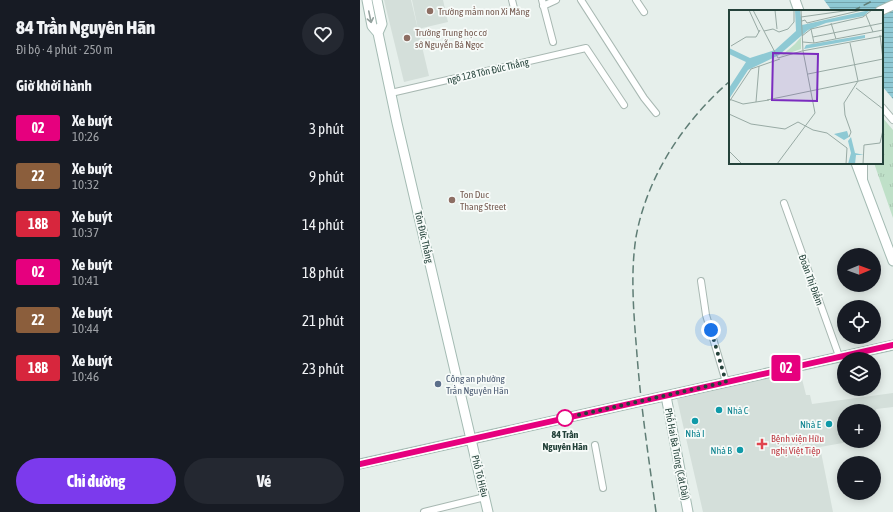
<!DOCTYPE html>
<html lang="vi">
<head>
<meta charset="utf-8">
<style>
  :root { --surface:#171b24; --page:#242831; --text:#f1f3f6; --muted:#9ea1a6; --accent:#7c3aed }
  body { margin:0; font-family:"Asap Condensed",sans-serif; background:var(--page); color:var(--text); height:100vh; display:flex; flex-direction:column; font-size:15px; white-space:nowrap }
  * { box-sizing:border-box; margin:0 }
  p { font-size:13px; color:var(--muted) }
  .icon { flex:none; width:22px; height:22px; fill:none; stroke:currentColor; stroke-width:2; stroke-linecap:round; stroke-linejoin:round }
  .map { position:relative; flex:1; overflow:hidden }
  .side { display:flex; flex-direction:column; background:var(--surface); width:360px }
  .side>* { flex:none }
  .badge { padding:0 8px; border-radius:3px; font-size:14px; line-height:26px }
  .needle { width:26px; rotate:89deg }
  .buttons { position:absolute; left:477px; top:248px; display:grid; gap:8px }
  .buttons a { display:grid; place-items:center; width:44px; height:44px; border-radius:50%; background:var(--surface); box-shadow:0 2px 10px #0003; font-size:20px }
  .you { position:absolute; width:20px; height:20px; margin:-10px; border:3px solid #fff; border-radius:50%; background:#1a73e8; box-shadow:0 0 0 6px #1a73e833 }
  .map>.badge { position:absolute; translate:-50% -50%; box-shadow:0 0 0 2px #fff }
  h2 { padding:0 16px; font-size:15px; line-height:36px }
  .round { display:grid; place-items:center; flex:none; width:42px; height:42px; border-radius:21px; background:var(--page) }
  .overview { display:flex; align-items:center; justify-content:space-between; height:68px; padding:0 16px }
  h1 { font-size:19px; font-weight:800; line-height:30px }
  .cta { display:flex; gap:8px; margin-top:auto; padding:8px 16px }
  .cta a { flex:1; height:46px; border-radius:24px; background:var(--accent); color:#fff; font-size:16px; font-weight:800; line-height:46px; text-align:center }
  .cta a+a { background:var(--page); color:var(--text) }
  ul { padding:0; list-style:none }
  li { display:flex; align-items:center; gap:12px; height:48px; padding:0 16px }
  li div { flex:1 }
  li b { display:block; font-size:15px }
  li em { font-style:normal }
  li .badge { min-width:44px; font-weight:700; text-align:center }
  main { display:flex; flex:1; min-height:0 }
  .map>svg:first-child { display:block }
  .built { fill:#d4dfda }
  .grass { fill:url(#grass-tufts) }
  .water { fill:url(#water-rules) }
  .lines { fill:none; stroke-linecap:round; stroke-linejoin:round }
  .street-casing { stroke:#a8b8b2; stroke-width:8 }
  .secondary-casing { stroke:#a4bbb3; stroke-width:11 }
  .street { stroke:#fff; stroke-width:6 }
  .secondary { stroke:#fff; stroke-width:9 }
  .rail { stroke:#5f7d75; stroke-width:1.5; stroke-dasharray:8 4; stroke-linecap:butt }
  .oneway { stroke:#92a09c }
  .line-casing { stroke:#fff; stroke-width:9 }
  .line { stroke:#e6007e; stroke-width:6 }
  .walk { stroke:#24423a; stroke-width:4; stroke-dasharray:0 7.2 }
  .education-dot { fill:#8d6e63; stroke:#f7fbf9; stroke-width:1.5 }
  .service-dot { fill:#5c6f8a; stroke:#f7fbf9; stroke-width:1.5 }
  .culture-dot { fill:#0f9aa8; stroke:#f7fbf9; stroke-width:1.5 }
  .stop-dot { fill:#fff; stroke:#e6007e; stroke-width:2 }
  .health-dot { fill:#e0444e; stroke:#f7fbf9; stroke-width:1.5 }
  .labels { text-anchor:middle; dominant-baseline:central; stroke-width:3.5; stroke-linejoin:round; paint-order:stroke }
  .education-label { font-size:10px; fill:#785e54; stroke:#f7fbf9; text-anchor:start }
  .street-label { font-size:10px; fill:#24423a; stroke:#f7fbf9 }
  .service-label { font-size:10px; fill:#4e5e75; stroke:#f7fbf9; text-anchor:start }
  .culture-label { font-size:10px; fill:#0d838f; stroke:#f7fbf9; text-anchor:end }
  .stop-label { font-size:10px; font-weight:bold; fill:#24423a; stroke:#f7fbf9 }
  .health-label { font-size:10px; fill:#be3a42; stroke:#f7fbf9; text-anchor:start }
  .inset-road { fill:none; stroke:#98aaa4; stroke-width:1 }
  .view { fill:#7b2cbf; fill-opacity:0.15; stroke:#7b2cbf; stroke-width:2 }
  .inset-edge { fill:none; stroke:#24423a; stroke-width:2 }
</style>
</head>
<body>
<main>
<section class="side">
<div class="overview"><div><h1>84 Trần Nguyên Hãn</h1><p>Đi bộ · 4 phút · 250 m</p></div><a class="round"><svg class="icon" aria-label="heart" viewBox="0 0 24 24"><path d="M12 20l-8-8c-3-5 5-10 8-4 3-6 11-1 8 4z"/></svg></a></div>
<h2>Giờ khởi hành</h2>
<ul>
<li><span class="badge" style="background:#e6007e;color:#fff">02</span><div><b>Xe buýt</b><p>10:26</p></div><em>3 phút</em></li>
<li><span class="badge" style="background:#8b5e3c;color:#fff">22</span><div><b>Xe buýt</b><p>10:32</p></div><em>9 phút</em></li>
<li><span class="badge" style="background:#d7263d;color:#fff">18B</span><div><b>Xe buýt</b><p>10:37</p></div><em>14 phút</em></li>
<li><span class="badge" style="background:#e6007e;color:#fff">02</span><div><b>Xe buýt</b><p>10:41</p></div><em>18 phút</em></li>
<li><span class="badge" style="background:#8b5e3c;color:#fff">22</span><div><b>Xe buýt</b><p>10:44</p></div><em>21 phút</em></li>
<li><span class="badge" style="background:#d7263d;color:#fff">18B</span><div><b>Xe buýt</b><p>10:46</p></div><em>23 phút</em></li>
</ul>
<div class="cta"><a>Chỉ đường</a><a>Vé</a></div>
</section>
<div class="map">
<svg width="533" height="512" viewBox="0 0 533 512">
  <defs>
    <pattern id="grass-tufts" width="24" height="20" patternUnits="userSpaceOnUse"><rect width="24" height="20" fill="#bfe0c8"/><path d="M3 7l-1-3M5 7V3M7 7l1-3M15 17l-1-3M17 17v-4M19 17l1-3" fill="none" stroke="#a4c1ad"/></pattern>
    <pattern id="water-rules" width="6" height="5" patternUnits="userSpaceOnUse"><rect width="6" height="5" fill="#8ec9d4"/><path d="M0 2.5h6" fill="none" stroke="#74a5ad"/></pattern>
  </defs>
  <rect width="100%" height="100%" fill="#e6efeb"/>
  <!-- built -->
  <path class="built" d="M24,0H51L69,76L44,82Z
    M52,0H83L88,22L58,29Z
    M440,371L446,395H450L452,404L533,393V407L516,409L519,429H514V411H484V441H494L460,447L473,512H343L317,399Z"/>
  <!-- grass -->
  <path class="grass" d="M522,117L533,130V218L514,163H522Z"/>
  <!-- water -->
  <path class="water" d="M464,0H533V99L522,86V11H472Z"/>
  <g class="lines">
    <!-- street casing -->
    <g class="street-casing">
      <path id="street" d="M152,0L155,12
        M182,0L193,42
        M221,0L284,98L296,113
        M276,0L284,12
        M183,6L196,0
        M31,93L226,48L264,105
        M522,107L533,120
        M504,179V163
        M424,203L479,356
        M341,281L346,315L366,382
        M235,445L243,488
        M64,512L125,497"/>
    </g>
    <!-- secondary casing -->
    <g class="secondary-casing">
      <path id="secondary" d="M7,0L12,26L18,33L37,123L128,512
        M17,0L22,24L18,33
        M435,0L439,11
        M520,11L533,5
        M496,163L533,261
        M306,396L328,512
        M0,464L533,345"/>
    </g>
    <!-- street -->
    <use href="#street" class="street"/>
    <!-- secondary -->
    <use href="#secondary" class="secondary"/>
    <!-- rail -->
    <path class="rail" d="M493,11L514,0
      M296,512C289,460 281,408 277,355C274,316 270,276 276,237C287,176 324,121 370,81"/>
  </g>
  <!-- one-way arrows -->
  <defs><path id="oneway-shaft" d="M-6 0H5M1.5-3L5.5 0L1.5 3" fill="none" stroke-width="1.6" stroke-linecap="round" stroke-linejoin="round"/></defs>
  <use class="oneway" href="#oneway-shaft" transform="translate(10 17) rotate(78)"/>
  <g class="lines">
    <!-- line casing -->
    <g class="line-casing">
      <path id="line" d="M0,464L533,345"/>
    </g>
    <!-- line -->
    <use href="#line" class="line"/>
    <!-- walk -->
    <path class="walk" d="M205,418L366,382L351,330"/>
  </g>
  <!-- markers -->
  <g class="education-dot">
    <circle cx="70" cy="11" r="4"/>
    <circle cx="47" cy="38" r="4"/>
    <circle cx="92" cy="200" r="4"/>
  </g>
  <circle class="service-dot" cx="78" cy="384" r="4"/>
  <g class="culture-dot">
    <circle cx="359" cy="410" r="4"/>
    <circle cx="335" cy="421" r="4"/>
    <circle cx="469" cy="424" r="4"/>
    <circle cx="380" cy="450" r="4"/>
  </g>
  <circle class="stop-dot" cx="205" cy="418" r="8"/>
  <path class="health-dot" d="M400 438h4v4h4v4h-4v4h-4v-4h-4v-4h4z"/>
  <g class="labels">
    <!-- education labels -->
    <g class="education-label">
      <text x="78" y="11">Trường mầm non Xi Măng</text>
      <text x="55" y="32">Trường Trung học cơ<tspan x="55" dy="12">sở Nguyễn Bá Ngọc</tspan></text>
      <text x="100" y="194">Ton Duc<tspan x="100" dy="12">Thang Street</tspan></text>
    </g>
    <!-- street labels -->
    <g class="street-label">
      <text transform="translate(128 71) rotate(-13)">ngõ 128 Tôn Đức Thắng</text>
      <text transform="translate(64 237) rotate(77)">Tôn Đức Thắng</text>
      <text transform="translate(451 280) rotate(70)">Đoàn Thị Điểm</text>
      <text transform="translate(317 454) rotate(79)">Phố Hai Bà Trưng (Cát Dài)</text>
      <text transform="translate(120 476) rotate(76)">Phố Tô Hiệu</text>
    </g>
    <!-- service labels -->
    <g class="service-label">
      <text x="86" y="378">Công an phường<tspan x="86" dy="12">Trần Nguyên Hãn</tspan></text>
    </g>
    <!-- culture labels -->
    <g class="culture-label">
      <text x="367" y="410" text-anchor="start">Nhà C</text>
      <text x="461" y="424">Nhà E</text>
      <text x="335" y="433" text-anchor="middle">Nhà I</text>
      <text x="372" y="450">Nhà B</text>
    </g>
    <!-- stop labels -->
    <g class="stop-label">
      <text x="205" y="434">84 Trần<tspan x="205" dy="12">Nguyên Hãn</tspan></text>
    </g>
    <!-- health labels -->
    <g class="health-label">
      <text x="411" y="438">Bệnh viện Hữu<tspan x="411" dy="12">nghị Việt Tiệp</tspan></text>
    </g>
  </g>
  <!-- overview -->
  <g transform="translate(369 10)">
    <rect width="154" height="154" fill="#e6efeb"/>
    <path d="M72,27V39L52,46L66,34Z" fill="#bfe0c8"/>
    <path d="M66,0H71L73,15L141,0L135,6L97,13L79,20L50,45L19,60L0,89V78L17,52L0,44V38L21,48L46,40L67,21ZM136,25V28L75,39L77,35ZM118,121L120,127L115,130L105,124ZM122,127L126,143L135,145H127L126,154H119L122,143L119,131Z" fill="#8ec9d4"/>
    <path class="inset-road" d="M20,0L30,22M24,0L49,48L73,41L154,26M46,0L48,19M137,5L144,22M72,7L122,0M73,11L76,10L78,13L133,0M102,13L107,29M82,19L85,33M35,21L44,19L50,22L59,19L65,12V0M151,25L154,49M73,26L82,19L134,7L143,0M84,27L154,13M74,32L85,33L154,20M2,36L17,27H27L31,20M79,64L154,49M127,78L154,99M0,89L14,94L40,90M38,90L154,66M0,92L22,59L51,49M27,92L30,56M0,104L22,114L56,119L69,112L84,120L98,123L118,138L117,154M120,127L122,122L116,105L115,93L129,71L121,33M0,141L13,154M48,154L86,103L74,41L72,0M134,154L135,135L151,133L154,120"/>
    <path class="view" d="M44,43L89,44L88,91L43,90Z"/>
    <rect width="154" height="154" class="inset-edge"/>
  </g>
</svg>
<div class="buttons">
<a><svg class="needle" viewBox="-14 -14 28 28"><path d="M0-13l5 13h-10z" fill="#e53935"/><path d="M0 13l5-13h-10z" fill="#9ea1a6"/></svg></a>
<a><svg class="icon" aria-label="locate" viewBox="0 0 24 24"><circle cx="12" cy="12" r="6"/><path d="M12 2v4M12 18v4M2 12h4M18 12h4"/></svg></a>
<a><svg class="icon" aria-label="layers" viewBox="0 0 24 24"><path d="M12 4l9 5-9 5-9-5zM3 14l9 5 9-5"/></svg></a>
<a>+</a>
<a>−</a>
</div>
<div class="you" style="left:351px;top:330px"></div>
<b class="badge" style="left:426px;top:368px;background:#e6007e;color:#fff">02</b>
</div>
</main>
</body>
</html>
